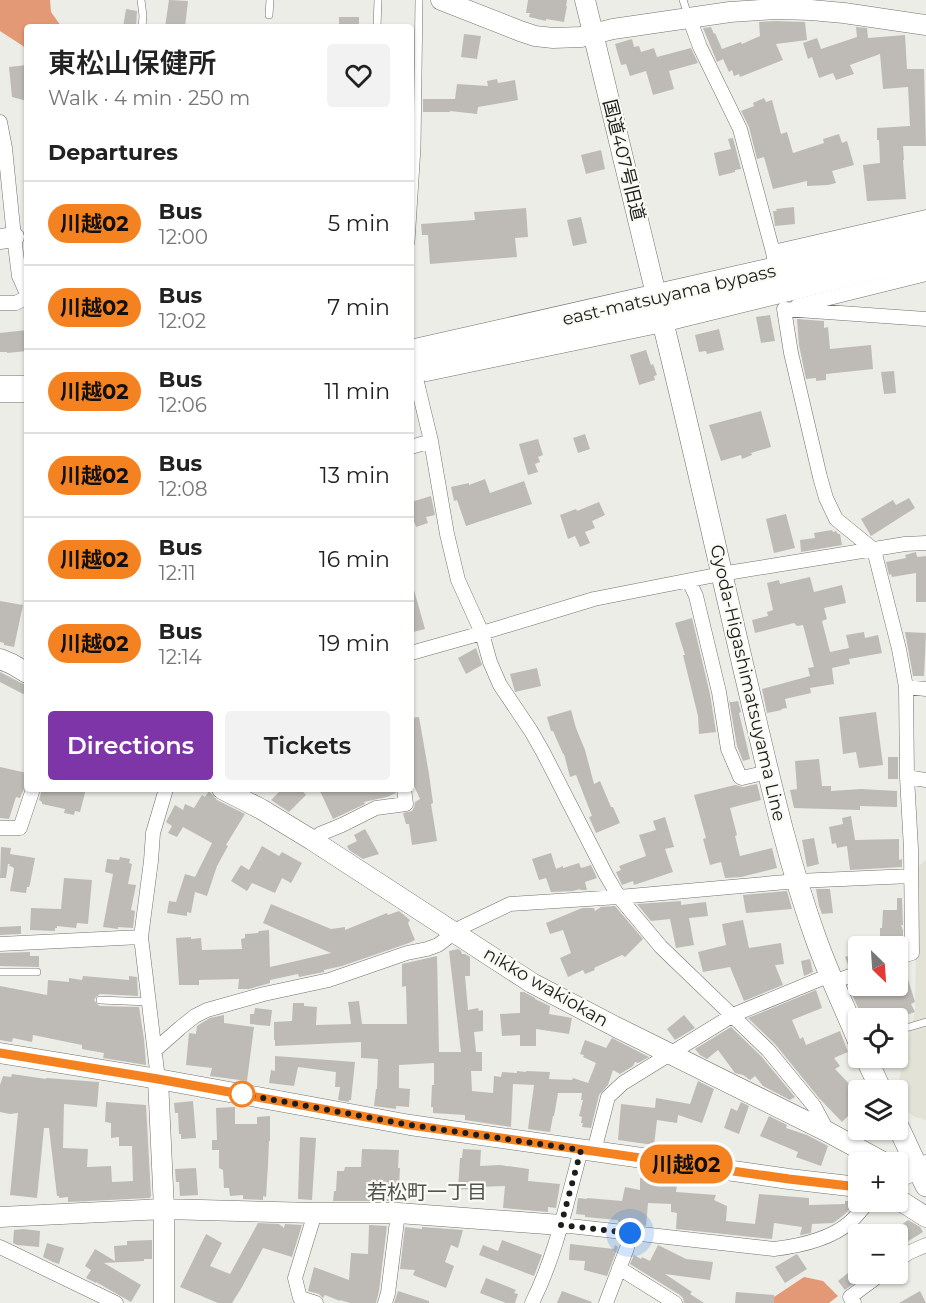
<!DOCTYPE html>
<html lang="en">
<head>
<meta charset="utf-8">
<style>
  :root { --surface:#fff; --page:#f2f2f2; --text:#222; --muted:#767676; --line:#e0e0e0; --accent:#7d35a8 }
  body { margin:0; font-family:Montserrat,"Noto Sans JP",sans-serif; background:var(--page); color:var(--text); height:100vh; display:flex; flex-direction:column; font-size:22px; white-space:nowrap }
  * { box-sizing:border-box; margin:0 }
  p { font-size:20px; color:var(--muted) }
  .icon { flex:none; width:33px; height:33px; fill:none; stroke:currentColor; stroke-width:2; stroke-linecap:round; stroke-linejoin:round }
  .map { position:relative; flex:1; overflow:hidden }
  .panel { position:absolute; left:24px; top:24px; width:390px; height:768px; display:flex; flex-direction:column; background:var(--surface); border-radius:6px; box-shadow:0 2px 4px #0004 }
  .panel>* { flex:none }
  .badge { padding:0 12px; border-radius:20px; font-size:21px; line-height:39px }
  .needle { width:39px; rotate:155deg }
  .tools { position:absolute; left:848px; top:936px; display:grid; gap:12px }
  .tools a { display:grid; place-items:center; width:60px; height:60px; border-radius:6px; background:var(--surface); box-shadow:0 2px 4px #0004; font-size:30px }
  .you { position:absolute; width:30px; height:30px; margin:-15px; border:4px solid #fff; border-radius:50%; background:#1a73e8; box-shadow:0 0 0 9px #1a73e833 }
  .map>.badge { position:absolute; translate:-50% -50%; box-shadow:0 0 0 3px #fff }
  h2 { padding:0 24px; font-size:22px; line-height:54px }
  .round { display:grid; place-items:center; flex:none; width:63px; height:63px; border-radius:6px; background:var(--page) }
  .overview { display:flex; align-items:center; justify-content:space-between; height:102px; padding:0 24px }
  h1 { font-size:28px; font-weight:600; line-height:45px }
  .primary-button { display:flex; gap:12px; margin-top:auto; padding:12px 24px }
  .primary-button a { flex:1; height:69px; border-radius:6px; background:var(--accent); color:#fff; font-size:24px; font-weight:600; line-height:69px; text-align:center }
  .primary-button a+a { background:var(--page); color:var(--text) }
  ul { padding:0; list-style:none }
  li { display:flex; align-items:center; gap:18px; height:84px; padding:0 24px; border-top:2px solid var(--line) }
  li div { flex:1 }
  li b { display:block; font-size:22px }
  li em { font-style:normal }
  li .badge { min-width:66px; font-weight:700; text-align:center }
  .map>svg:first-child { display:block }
  .built { fill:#e2e3d6 }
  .forest { fill:#e39975 }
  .building { fill:#bebbb6 }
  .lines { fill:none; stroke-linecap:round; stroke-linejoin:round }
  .lane-casing { stroke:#72726e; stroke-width:8 }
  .street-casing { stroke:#72726e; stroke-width:15 }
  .secondary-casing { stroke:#72726e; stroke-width:21 }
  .primary-casing { stroke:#72726e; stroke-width:22 }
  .highway-casing { stroke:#72726e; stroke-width:27 }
  .lane { stroke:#fff; stroke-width:7 }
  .street { stroke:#fff; stroke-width:14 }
  .secondary { stroke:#fff; stroke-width:20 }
  .primary { stroke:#fff; stroke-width:21 }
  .highway { stroke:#fff; stroke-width:26 }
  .line-casing { stroke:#fff; stroke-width:14 }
  .line { stroke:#f58220; stroke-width:9 }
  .walk { stroke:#1d1d1b; stroke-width:6; stroke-dasharray:0 10.8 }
  .stop-dot { fill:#fff; stroke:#f58220; stroke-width:3 }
  .labels { text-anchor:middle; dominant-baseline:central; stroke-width:4.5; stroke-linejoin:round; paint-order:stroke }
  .street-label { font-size:18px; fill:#1d1d1b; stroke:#f9faf4 }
  .neighbourhood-label { font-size:20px; fill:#51514d; stroke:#f9faf4 }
</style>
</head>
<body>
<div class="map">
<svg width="926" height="1303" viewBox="0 0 926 1303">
  <rect width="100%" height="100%" fill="#ecede7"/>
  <!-- built -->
  <path class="built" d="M926,860V1120L913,1116L903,1108L898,1085L915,1011L917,867Z"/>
  <!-- forest -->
  <path class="forest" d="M0,0H50L51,12L61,26V27H27V52L23,46L0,31Z
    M804,1277L823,1281L838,1296L829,1303H773L774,1297Z"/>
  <!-- building -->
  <path class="building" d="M169,0L188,1L185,27H165Z
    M528,0H567L566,6H567L564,22L546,19V21L529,17L530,13H526Z
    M126,9L137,11L136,27H123Z
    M339,17H359V27H339Z
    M775,21L805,22L807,40L776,44L783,60L740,77L739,74L734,76L732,70L729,72L723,59L717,62L703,28L711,27L714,34L715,33L722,49L741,42L742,44L760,36L759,22Z
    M856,27L867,28L868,38L905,35L907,69H924L926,146H903L904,160H903L906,199L867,201L863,165L880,163L879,140H877V128L910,126L908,87L883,89L880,54L850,65L854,74L836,80L833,73L819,78L812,57L808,59L803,43L817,38L821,49L857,37Z
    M464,34L481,36L477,59L461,57Z
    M632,39L634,47L639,46L641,52L654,48L657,57L691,48L698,63L669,71L674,89L653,95L646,71L630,76L626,64L621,65L615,44Z
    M27,65V101L12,97L9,67Z
    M497,79L498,83L515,80L518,100L478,107L477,114L450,111V112H423V99H455L457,84L488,86L487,81Z
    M764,98L766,102L772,100L781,134L787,132L793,153L824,143L823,139L839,134L842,143L847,141L854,165L832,171L836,183L828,185L807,186V181L773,189L764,157L757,159L749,127L741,111L754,106L753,103Z
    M733,138L741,169L735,170V172L719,176L714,153L731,149L728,139Z
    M601,150L605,169L586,174L581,155Z
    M794,207L795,224L775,226L773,211H777L776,209Z
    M526,208L528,237L515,238L517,257L430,264L428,235H422L421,224L475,220L474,212Z
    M581,217L587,243L573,246L567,220Z
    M770,315L775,341L761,343L756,317Z
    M797,319L824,321V328L828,327L830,349L871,345L873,369L826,374V380L816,381V378L806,379L799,345Z
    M719,329L724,350L707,354L706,351L699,352L695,335Z
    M27,330V351L7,353V352H0V333Z
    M646,350L651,365L653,364L657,375L654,376L655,380L639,385L630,355Z
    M894,371L896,393L884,394L881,372Z
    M761,411L771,447L751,453L752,455L742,459L741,455L721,461L709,425Z
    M585,434L590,449L578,453L573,438Z
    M538,439L543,455L538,457L540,462L535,464L538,472L528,475L519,444Z
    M485,479L490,493L524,481L532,504L466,526L457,500L454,501L451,487L469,483V485Z
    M431,496L435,515L426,517L428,523L416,527L413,518L411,519V502Z
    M909,498L915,508L871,536L861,519L893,500L896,505Z
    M599,502L605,515L592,521L595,528L585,532L590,543L580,547L575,536L568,539L560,515L576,509L577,511Z
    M786,514L795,548L774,553L766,519Z
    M832,530L833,532L836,531L838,534H840L842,545L801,552L800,540L815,538L814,533Z
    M916,552L917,557L926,556V602H916V573L892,577L891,574L889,575L886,562L906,558L905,555Z
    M810,577L814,592L842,585L846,603L824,608L827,619L822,621L830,652L849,648L846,635L864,632L865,638L878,635L882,653L849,659L850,664L832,668L834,684L810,688L811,693L785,699L787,708L781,709L782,710L767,713L762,689L810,676L808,668L814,667L803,625L797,626L794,623L755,633L752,620L768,616L767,612L773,610L767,583L779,580L780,584Z
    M414,590L425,629L413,632V630L411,631V591Z
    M0,601L23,605L14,647L4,645V643L0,642Z
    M692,618L710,694L716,732L699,734L698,716L683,655H685L675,623Z
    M905,632L926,633L924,676H913Z
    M476,648L482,665L466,674L458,658Z
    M537,668L541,686L515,692L510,674Z
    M0,672L21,683L27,685V696L0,682Z
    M729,700L730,702H732L738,701L741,712L739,713L750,759L743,761L737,746Z
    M571,710L576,728L585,750L594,784L600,781L611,807H613L620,823L596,833L589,817L592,816L576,775L570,777L564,754H563L553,731H551L547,717Z
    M876,712L883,765L859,768L856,752L843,754L839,717Z
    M419,717L429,774L433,803L431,804L437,841L412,845L409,824H406L403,813L412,811L414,807L415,802L420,799L414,786L411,766V749L414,748L411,718Z
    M888,757H898V779H888Z
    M819,759L822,786H831V791L861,789L897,791V807L860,806V810L794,808L790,790L797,789L795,761Z
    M0,767L27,773V782L20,798L16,797L9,819L0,818Z
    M757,784L761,800L730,808L737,835L735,836L740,856L772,848L777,868L741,877L725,878L721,862L710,865L703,839L706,838L694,795L735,785L743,787Z
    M42,789H86L80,812L75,811L74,815L64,813L65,809L42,804V802L39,800Z
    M282,789H301L306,795L289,812L271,800Z
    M319,789H395L396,793L387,797L364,802L365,804L333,819Z
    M209,791L217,800L245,814L226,845L228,846L217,866L207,896L195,892L191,913L187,912V916L167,913L169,901L176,902L185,874L195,877L212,843L183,827L177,837L168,833L172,826L166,822L175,805L183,810L185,804L194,808L202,795L205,797Z
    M851,816L855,840L899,839V860L902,859V867L850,870L847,846L837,848L836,843L832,844L829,827L843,824L842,818Z
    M665,817L674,847L665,849L673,872L634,885L633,881L622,885L616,872L621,870L619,866L646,856L639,835L656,830L653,821Z
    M365,829L379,854L363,859L349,850L347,846L357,841L354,835Z
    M814,838L819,864L807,867L802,840Z
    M262,846L279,856L282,852L302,863L291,883L282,878L275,893L252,883L247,891L231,881L241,865L249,870Z
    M1,847L11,848L10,854L35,858L30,884L29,887H27L26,893L10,891L14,869L13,867L9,866L10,864H8L6,878H0Z
    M551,853L556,869L563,866V868L579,863L581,868L591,865L597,878L585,882L587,890H580V889L573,891L551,892L546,878L539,880L532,859Z
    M120,857L130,859L129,863L132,864L128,884L136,885L131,910L135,911L133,928L118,927V929L103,927L113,874L105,872L107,859L119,860Z
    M64,878L92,880L88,924L77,923L76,928L57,926V928H55V931L30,930L31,908L61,909Z
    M816,889H830L833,913L822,914L819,906Z
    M787,891L792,909L746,913L743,895Z
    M897,898H902L903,925H901L903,930V945L898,946H880V928H882L883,910H897Z
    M681,901V905L706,902L708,916L689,918L694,945L676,948L670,919L651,921L637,904Z
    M271,904L331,929L345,927V930L387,913L388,915L399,911L410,920L408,923L415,940L409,943L342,966L324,970V972L299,977L298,974L270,980V983L249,989H238L239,979L199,980V985H179L176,938L191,937V939L201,938L202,950L242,949L241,939L245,938V934L258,933L259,931L269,930L270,967L331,953L263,923Z
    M615,906L643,939L625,957L622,955L594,968L595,970L585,974L583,970L568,977L560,958L571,953L563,930L550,934L546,923L582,908H594L595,911L601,907Z
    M743,920L749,948L781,943L784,964L775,965L783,985L744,1001L730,967L703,972L698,952L726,945L722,924Z
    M21,926V934L0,935V927Z
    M458,949L461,951L462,954H465L470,957V976H465L468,1010L478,1008L479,1011L483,1010V1031L474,1032L476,1052H482V1071H471L472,1091L493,1093L494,1076L501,1077L502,1072L517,1073V1071L526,1072V1071L550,1072L549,1079L572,1080L573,1078L588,1083L596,1063L583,1057L584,1055L580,1054L585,1040L606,1048L612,1038L649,1057L638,1063L635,1062L633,1066L620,1074L613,1070L608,1085L599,1095L591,1128L582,1127L583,1123H581L582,1117L579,1116L583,1100H581L582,1093H558L554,1116H553L550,1132L528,1129L534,1085L513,1084L511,1127L465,1120V1115L433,1113V1107H431L432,1085H434V1063L399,1065V1088L410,1089L409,1107L396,1106V1109L374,1106L376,1089H377L378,1059L361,1058V1042L275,1046V1040H274V1022L292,1021L293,1003H304V1006L317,1007L316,1025L351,1024L348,1002L359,1001L362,1024H407L406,986L402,987V964L437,956L439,1052H461L449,951Z
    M30,952V956H39V967L0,966V953Z
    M858,953V964L849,967L845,957Z
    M810,959L813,972L804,976L801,961Z
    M897,973L905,980L908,979L915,1002L911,1004L915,1012L898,1018H863L853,997L852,986H897Z
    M83,976L129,980V976L137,977L138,996L100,994L96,997L94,1000L97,1004L100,1006L139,1007L144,1039L146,1065L103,1058L104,1053L82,1049V1045L33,1035L32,1042L13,1038L12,1042L0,1040V986L47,995L48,980L69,982V978L82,980Z
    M816,990L822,1008L792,1020L800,1039L803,1037L806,1045L840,1031L848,1052L834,1058L840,1066L835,1069L858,1093V1132L848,1116L842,1122L819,1098L775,1044L748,1018Z
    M520,992H524L535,998V999L550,1006L549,1014L572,1018L569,1034L536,1029V1046H520V1035L502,1036L500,1014L520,1013Z
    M255,1008L272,1010L270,1026L250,1024V1014H254Z
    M224,1015V1023L254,1027L247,1081L210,1076L212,1068L186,1065L189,1033L196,1034L197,1026L200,1024L210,1018Z
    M684,1015L695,1028L675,1040L667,1029Z
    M731,1027L761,1056L795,1097L790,1100L763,1086L755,1076L750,1080L743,1075L735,1073L718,1050L707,1059L700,1055L695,1049Z
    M275,1056L355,1062L351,1100H349V1102L338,1100L340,1087H335L336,1072L298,1067L294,1086L269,1083L271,1070L275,1071Z
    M12,1074L46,1079V1078L99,1082L97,1107L64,1104L63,1148L88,1149L87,1167L111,1166L112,1182L133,1181L132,1146H119V1137L111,1138V1123L105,1122L106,1102L146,1105L151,1196L150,1198L68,1202V1197L59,1198V1196H57L49,1128H44L37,1198L10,1195L18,1113L10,1114L0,1112V1085L3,1076L11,1077Z
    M698,1081L714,1089L702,1123L678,1115L677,1123L657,1120L654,1145L618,1140L621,1104L655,1108L656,1098L690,1104Z
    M193,1101L196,1138L181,1139V1134H179L178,1113H175L174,1103Z
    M741,1102L749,1106L739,1134L724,1128L731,1108L737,1111Z
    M235,1107V1124H257V1117L270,1116V1141H269L268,1165L266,1197L263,1196V1200L243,1199V1195L230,1196L229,1188H224L223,1170L219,1168V1150H212V1140H217L216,1108Z
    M769,1116L787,1125L786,1128L807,1135L828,1146L821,1166L796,1157L798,1152L760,1136Z
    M300,1137L316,1138L312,1200L298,1199Z
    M362,1149L399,1150L398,1168H400L399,1186H396L395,1201H333L334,1191H336L337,1171H344L345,1167H361Z
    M463,1149L481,1150L480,1166L500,1165L529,1169L528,1181L560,1184L556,1208L548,1207V1212L503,1208L505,1186L478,1187V1190L458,1189L460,1158H462Z
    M196,1168L198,1195L180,1196L179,1182H176L175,1169Z
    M640,1178L658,1179V1184L677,1185L676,1192L716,1195L714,1200L727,1206L726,1221L755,1224L759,1194L809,1198V1205L845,1204V1201H857L845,1214L836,1221L833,1223L812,1224L811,1233L801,1235H800L802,1227L774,1223L772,1239L676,1229L677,1213L671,1212V1204L648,1203L646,1226L618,1222V1220L585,1217V1215L576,1214L578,1198L587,1199V1198L622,1201L625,1187L640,1190Z
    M908,1220L920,1227L923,1232L897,1248V1232L902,1229L901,1225Z
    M258,1223L279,1224L284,1228L285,1224L302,1225L292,1257L263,1248L242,1287L232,1303H218L180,1287L206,1234L222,1243L210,1266L230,1274Z
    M369,1225L387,1226L379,1291L376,1303H350L340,1300V1301L325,1295L323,1298L319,1294L308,1291L314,1267L349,1280L351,1253L368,1254Z
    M405,1227L422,1229V1227L463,1230L458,1248L451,1245L445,1262L454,1266L446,1288L413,1275L415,1270L400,1269Z
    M23,1229L40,1231L39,1247L17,1245L13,1243L14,1230Z
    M152,1240V1259H144V1261L104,1263L141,1285L131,1302L96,1282V1283L86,1278L91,1270L85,1266L95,1249L115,1261L114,1246L127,1245V1241Z
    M502,1240L542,1255L534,1276L479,1255L483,1245L498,1251Z
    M47,1243L64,1248L59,1264L53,1262L43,1257Z
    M570,1244L614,1249L615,1245L618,1247L607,1276L584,1270L585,1261L569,1260Z
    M658,1245L686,1259L713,1262L710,1280L665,1274L692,1292L690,1294L704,1303H684L683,1298L680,1295L630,1264L634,1255L641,1259L642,1257L650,1261Z
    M797,1254L807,1269L785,1283L775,1267Z
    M858,1265V1274H867L845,1290L838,1281Z
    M486,1278L516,1290L514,1293L518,1294L515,1303H506L480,1293Z
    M398,1291L429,1301V1303H394Z
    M562,1291L592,1302L591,1303H557Z
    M920,1291L926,1303H899Z
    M736,1292L774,1295V1303H735Z"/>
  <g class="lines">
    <!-- lane casing -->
    <g class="lane-casing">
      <path id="lane" d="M141,0L143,16L142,27
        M683,0L688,15
        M269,15L270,0
        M377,27L378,0
        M411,242L417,147L419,0
        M0,972H37
        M100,1000L149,1002
        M897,1033L906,1028L926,1022"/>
    </g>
    <!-- street casing -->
    <g class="street-casing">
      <path id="street" d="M689,17L700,47L740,129L773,252L776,271
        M0,122L5,148L14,237L19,276L27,294
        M773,252L926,217
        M0,303H16L27,297
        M797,306L926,274
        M414,370L431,441L447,534L458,580L482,633L490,662L500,685L531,731L543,752L606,875L619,897L661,947L768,1050L814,1106L828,1132
        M411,447L431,441
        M689,581L696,596L719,692L728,749L740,777L742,778L768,772
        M411,653L482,633L594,599L721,574L905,544L926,543
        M906,687L926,689
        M907,777L926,780
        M0,828H20L33,789
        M312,840L320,834L342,825L376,808L406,804L404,789
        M0,944L141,937
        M897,958L912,953L911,849L907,777L906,687L899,649L874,550L836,519L826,498L820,477L791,353L784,309L926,319
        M833,982L858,973
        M155,1050L180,1028L195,1016L207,1010L264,994L329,980L407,953L427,949L438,945L462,927L510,904L619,897L797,881L911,876
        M158,1079L141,937L151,861L153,833L166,789
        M594,1151L608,1097L623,1083L733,1015L830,975
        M315,1213L295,1278L300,1298L316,1303
        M561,1225L774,1249C799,1246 829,1240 849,1223C856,1217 862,1209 868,1202
        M0,1247L116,1303
        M897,1261L908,1253L926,1245
        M619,1268L675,1303
        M385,1303L388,1293L398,1213
        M532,1303C556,1255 567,1201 581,1150
        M606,1303L627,1248L630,1233
        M854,1303L850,1297L881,1274"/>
    </g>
    <!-- secondary casing -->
    <g class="secondary-casing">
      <path id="secondary" d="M441,0L520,31L535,36L553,38L581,37L613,29L730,12L775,9L811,10L844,13L926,25
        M585,0L660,311
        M0,239L14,237
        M0,659L12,664L27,673
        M222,789L261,809L312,840L532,983L616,1027L828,1132L883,1162
        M0,1053L158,1079L410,1125L789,1179L858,1187
        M158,1079L164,1209V1303
        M897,1178L926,1165
        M897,1200L904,1203L926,1217
        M0,1217L164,1209L315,1213H398L561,1225"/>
    </g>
    <!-- primary casing -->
    <g class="primary-casing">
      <path id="primary" d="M662,319C694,448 722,578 753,708C771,785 789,864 816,939C828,973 844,1006 858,1040
        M866,1058L881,1090
        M897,1124L926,1186"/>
    </g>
    <!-- highway casing -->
    <g class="highway-casing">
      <path id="highway" d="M411,353L926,236
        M426,368L662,319L926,254
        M0,389H27"/>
    </g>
    <!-- lane -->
    <use href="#lane" class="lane"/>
    <!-- street -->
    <use href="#street" class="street"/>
    <!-- secondary -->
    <use href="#secondary" class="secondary"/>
    <!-- primary -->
    <use href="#primary" class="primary"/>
    <!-- highway -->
    <use href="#highway" class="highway"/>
  </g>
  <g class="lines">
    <!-- line casing -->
    <g class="line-casing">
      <path id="line" d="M0,1053L158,1079L410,1125L789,1179L858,1187"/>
    </g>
    <!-- line -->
    <use href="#line" class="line"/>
    <!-- walk -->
    <path class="walk" d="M242,1094L410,1125L581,1150L561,1225L630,1233"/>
  </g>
  <!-- markers -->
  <circle class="stop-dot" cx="242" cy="1094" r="12"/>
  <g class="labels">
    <!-- street labels -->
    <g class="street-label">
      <text transform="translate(624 160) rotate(76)">国道407号旧道</text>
      <text transform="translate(669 295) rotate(-13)">east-matsuyama bypass</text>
      <text transform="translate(748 683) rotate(77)">Gyoda-Higashimatsuyama Line</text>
      <text transform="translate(546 987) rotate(30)">nikko wakiokan</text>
    </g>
    <!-- neighbourhood labels -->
    <g class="neighbourhood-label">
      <text x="427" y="1192">若松町一丁目</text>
    </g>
  </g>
</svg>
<div class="tools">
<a><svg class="needle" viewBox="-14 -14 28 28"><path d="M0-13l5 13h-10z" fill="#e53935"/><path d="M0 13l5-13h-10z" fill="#767676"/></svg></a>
<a><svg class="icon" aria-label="locate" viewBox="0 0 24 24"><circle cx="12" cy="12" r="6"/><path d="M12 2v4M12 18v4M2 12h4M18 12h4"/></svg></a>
<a><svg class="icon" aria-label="layers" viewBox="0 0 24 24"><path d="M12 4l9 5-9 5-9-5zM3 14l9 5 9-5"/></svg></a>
<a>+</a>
<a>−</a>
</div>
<div class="you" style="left:630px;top:1233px"></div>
<b class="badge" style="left:686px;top:1164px;background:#f58220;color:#111">川越02</b>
<section class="panel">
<div class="overview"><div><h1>東松山保健所</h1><p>Walk · 4 min · 250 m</p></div><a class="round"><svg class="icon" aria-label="heart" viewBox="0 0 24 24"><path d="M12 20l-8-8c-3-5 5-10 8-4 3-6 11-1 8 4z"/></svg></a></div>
<h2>Departures</h2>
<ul>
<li><span class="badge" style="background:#f58220;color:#111">川越02</span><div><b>Bus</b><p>12:00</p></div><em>5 min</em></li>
<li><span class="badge" style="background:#f58220;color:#111">川越02</span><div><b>Bus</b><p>12:02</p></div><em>7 min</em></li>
<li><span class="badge" style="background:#f58220;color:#111">川越02</span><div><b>Bus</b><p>12:06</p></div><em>11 min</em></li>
<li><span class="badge" style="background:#f58220;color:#111">川越02</span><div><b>Bus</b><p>12:08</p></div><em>13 min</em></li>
<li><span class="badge" style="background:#f58220;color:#111">川越02</span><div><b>Bus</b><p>12:11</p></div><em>16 min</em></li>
<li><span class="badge" style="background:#f58220;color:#111">川越02</span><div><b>Bus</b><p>12:14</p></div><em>19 min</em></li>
</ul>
<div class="primary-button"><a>Directions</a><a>Tickets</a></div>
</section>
</div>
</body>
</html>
